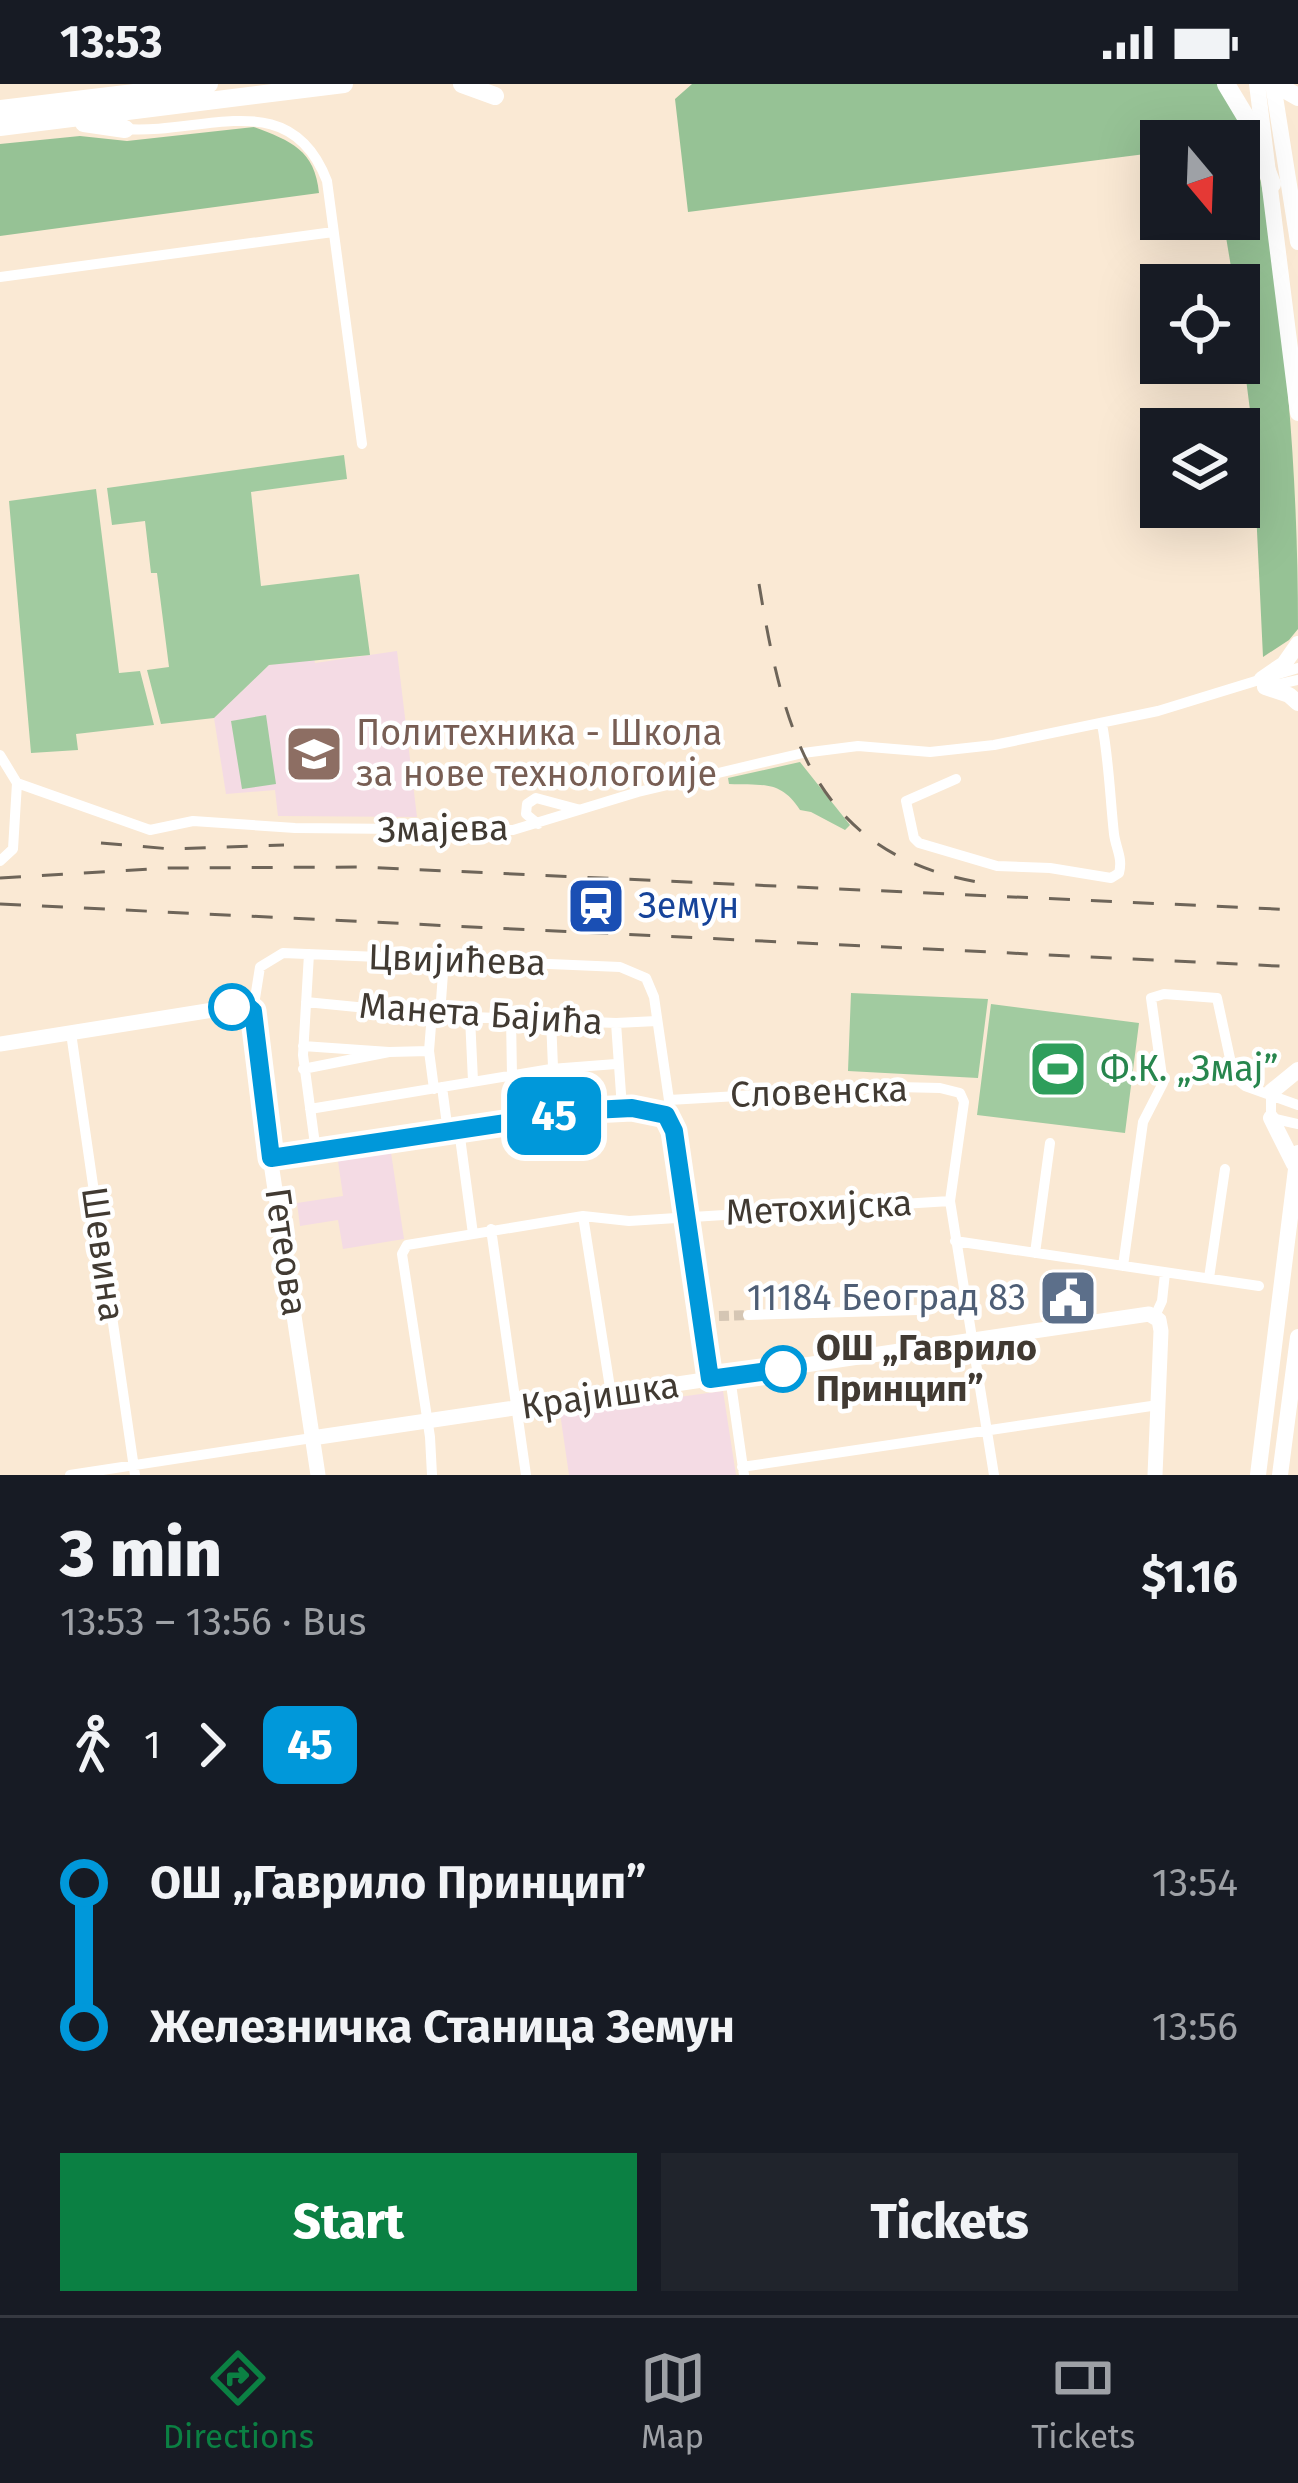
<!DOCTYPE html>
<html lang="en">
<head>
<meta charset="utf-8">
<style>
  :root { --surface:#171b24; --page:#20242c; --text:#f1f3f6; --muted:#9ea1a6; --line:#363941; --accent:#0b8043 }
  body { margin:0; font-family:"Fira Sans",sans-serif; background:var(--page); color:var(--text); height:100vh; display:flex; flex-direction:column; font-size:45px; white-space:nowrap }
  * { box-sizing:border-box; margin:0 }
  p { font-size:39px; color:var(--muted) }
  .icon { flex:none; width:66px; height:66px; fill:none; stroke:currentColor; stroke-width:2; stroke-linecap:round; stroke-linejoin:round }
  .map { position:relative; height:1391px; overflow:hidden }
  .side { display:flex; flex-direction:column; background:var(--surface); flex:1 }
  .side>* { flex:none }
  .badge { padding:0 24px; border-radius:18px; font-size:42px; line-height:78px }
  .needle { width:78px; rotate:161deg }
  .controls { position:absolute; left:1140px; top:36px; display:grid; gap:24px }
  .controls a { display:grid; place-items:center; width:120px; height:120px; border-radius:0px; background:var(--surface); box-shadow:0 12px 48px #0002; font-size:60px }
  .map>.badge { position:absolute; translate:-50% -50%; box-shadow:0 0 0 6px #fff }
  .legs { display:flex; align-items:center; gap:18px; height:132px; padding:0 60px; font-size:39px }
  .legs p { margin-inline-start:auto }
  .head { display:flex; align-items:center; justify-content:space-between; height:204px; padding:0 60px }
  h1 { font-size:66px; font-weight:800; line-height:90px }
  .primary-button { display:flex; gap:24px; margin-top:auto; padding:24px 60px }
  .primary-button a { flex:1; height:138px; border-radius:0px; background:var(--accent); color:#fff; font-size:48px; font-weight:800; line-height:138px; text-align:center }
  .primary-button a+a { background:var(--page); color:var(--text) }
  ul { padding:0 60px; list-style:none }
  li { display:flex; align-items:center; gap:42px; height:144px; font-size:45px }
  li i { display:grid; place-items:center; width:18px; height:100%; margin:0 15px; background:currentColor }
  li i::after { content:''; width:30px; height:30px; margin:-15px; border:9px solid; border-radius:50%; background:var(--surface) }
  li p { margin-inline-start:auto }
  li:first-child i { background:linear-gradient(#0000 50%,currentColor 0) }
  li:last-child i { background:linear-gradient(currentColor 50%,#0000 0) }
  .status { display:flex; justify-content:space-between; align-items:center; height:84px; padding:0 60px; background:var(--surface); direction:ltr }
  .status svg { height:33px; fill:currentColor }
  .tab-bar { display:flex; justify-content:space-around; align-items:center; height:168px; border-top:3px solid var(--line); background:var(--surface); font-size:33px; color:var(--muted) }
  .tab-bar a { display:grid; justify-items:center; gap:6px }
  .tab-bar .selected { color:var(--accent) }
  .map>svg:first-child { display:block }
  .education { fill:#f4dbe4 }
  .green { fill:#a1cba0 }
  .forest { fill:#96c295 }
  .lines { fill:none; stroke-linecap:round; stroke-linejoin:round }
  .street-tunnel { stroke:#d5c6b4; stroke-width:10; stroke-dasharray:10 5; stroke-linecap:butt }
  .street { stroke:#fff; stroke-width:10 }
  .secondary { stroke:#fff; stroke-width:15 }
  .primary { stroke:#fff; stroke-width:16 }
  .highway { stroke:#fff; stroke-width:18 }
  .rail { stroke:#6e6559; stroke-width:3; stroke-dasharray:21 21; stroke-linecap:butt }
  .line-1-casing { stroke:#fff; stroke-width:27 }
  .line-1 { stroke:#0098da; stroke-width:18 }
  .stop-1-dot { fill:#fff; stroke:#0098da; stroke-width:6 }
  .labels { text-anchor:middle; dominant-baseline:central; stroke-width:9; stroke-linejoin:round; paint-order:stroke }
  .education-label { font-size:36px; fill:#785e54; stroke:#fff; text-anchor:start }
  .street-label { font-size:36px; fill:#413a32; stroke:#fff }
  .transit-label { font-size:36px; fill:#164399; stroke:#fff; text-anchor:start }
  .leisure-label { font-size:36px; fill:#27864d; stroke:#fff; text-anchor:start }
  .service-label { font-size:36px; fill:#4e5e75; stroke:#fff; text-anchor:end }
  .stop-label { font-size:36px; font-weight:bold; fill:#413a32; stroke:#fff; text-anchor:start }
</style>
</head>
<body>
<div class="status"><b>13:53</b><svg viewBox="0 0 49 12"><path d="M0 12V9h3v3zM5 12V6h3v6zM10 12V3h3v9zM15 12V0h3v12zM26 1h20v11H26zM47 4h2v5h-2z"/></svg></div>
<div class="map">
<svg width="1298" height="1391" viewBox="0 0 1298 1391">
  <rect width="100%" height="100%" fill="#fae9d4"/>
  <!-- education -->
  <path class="education" d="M397,567L417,733L278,732L275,706L226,710L214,634L269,581L314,574L315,579Z
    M390,1062L404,1155L343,1165L338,1136L300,1142L297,1119L343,1112L337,1070Z
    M723,1307L736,1391H569L560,1329Z"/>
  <!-- green -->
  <path class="green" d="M344,371L347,395L251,408L261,502L359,490L370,571L269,581L214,634L161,640L147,586L169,583L157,489H151L145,437L112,441L107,404Z
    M96,405L119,589L140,587L154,641L76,650L78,666L31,669L9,417Z
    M266,631L276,700L242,705L231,637Z
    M800,678L850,741L845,746L811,728L800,726C780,695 762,702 729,700L728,694Z
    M851,909L988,915L978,994L848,987Z
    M991,920L1139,939L1125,1049L977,1031Z"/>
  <!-- forest -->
  <path class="forest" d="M692,0H1220C1262,55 1266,127 1275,194C1291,311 1298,427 1298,545L1289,556L1263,573L1252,342L1239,240V201H1234L1223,135H1239V57H1161V68L688,128L675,15Z
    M254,43C291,57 315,66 319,109L0,152V60L80,52L127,57Z"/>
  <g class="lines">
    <!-- street-tunnel -->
    <path class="street-tunnel" d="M719,1232L748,1231"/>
    <!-- street -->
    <path class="street" d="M125,45C204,51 290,0 327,97L362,360
      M0,193L333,148
      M1271,602L1298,596
      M0,671L17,699
      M956,695L906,717L914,754L919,759L997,782L1050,784L1111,794L1119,789C1123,774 1116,765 1114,750C1110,713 1109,677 1102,640
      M17,699L150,746L193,737L295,744L513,746L638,708L803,669L858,662L930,668L994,661L1158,627L1298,584
      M538,740L526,730L527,720L536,714L577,725
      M0,777L13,765L17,699
      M309,870L303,971L316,1068
      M306,918L448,932L616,939L657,937
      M253,927L260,883L283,869L620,883L646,894L654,913L669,1016L666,1031L674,1047L710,1295
      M432,929L429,967L434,1005
      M440,931L444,875
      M470,933L473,997
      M511,933L512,992
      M551,935L555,1032
      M616,939L622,1024
      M71,949L135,1391
      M303,962L389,968L429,967
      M303,985L389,968
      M442,1003L448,1048
      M1271,1008V1034L1298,1040
      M669,1016L897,1003L940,1004L960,1009L964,1018L950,1117L994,1391
      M310,1025L551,985L616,980
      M459,1046L473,1150
      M271,1074L592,1026L633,1024L666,1031
      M583,1132L611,1310
      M491,1145L526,1391
      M955,1157L1259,1202
      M1035,1169L1050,1059
      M1123,1182L1143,1038L1163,999L1151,914L1164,910L1217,914L1234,993L1245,1002L1298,1021
      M1209,1194L1225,1085
      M748,1231L918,1226
      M1155,1232L1162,1217L1165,1189
      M730,1293L744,1391
      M742,1383L1158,1321
      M70,1391L312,1354
      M432,1391L430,1353L402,1170L407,1161L583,1132L629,1137L950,1117"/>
    <!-- secondary -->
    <path class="secondary" d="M0,960L232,923H247L253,927L260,1006L318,1391
      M312,1354L1149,1230L1159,1236L1161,1247L1155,1391"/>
    <!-- primary -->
    <path class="primary" d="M1257,0L1298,329
      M1273,0L1298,158
      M1262,595L1284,580L1298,560
      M1265,603L1289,611L1298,619
      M1271,1008L1298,986
      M1271,1034L1294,1080
      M1258,1391L1298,1069
      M1280,1391L1298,1253"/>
    <!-- highway -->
    <path class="highway" d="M462,0L495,12
      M1226,0L1247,35L1272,100
      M1275,0L1298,13
      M0,25L209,0
      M84,39L125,45
      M0,43L344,0"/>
    <!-- rail -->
    <path class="rail" d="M759,500C783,644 812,769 978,798
      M101,759L171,765L284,761
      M0,794L169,784L361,783L1298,826
      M0,820L1298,883"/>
  </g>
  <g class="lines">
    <!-- line-1 casing -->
    <g class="line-1-casing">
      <path id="line-1" d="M232,923L247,922L253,927L271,1074L592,1026L632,1024L666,1031L674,1047L710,1295L783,1285"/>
    </g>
    <!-- line-1 -->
    <use href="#line-1" class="line-1"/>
  </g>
  <!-- icons -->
  <defs>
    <g id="school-square" transform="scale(3)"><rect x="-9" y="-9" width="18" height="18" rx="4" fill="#8d6e63" stroke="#fff"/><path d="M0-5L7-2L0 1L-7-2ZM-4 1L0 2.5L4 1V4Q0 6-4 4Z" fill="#fff"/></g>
    <g id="station-square" transform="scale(3)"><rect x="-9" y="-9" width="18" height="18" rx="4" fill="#1a4fb4" stroke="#fff"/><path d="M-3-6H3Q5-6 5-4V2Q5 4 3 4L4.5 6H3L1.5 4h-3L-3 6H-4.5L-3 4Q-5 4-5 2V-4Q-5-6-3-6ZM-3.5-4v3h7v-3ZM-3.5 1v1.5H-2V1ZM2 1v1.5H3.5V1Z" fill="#fff"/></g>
    <g id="stadium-square" transform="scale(3)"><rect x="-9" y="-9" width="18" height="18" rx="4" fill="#2e9e5b" stroke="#fff"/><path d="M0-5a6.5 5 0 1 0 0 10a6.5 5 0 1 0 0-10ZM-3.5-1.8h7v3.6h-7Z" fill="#fff"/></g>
    <g id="civic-square" transform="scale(3)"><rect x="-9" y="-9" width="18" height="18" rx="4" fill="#5c6f8a" stroke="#fff"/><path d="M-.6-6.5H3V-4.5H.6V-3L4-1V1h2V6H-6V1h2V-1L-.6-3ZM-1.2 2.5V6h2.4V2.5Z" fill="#fff"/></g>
  </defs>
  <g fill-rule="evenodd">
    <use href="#school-square" x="314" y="670"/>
    <use href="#station-square" x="596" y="822"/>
    <use href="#stadium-square" x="1058" y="985"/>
    <use href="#civic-square" x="1068" y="1214"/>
  </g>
  <!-- markers -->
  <g class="stop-1-dot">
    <circle cx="232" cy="923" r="21"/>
    <circle cx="783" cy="1285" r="21"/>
  </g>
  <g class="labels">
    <!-- education labels -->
    <g class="education-label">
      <text x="356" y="649">Политехника - Школа<tspan x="356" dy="41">за нове технологоије</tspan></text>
    </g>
    <!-- street labels -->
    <g class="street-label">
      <text transform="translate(443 745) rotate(-1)">Змајева</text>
      <text transform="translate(457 876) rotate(2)">Цвијићева</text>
      <text transform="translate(481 930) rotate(4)">Манета Бајића</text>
      <text transform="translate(819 1008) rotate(-2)">Словенска</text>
      <text transform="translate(819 1124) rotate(-3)">Метохијска</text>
      <text transform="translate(286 1168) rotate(82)">Гетеова</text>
      <text transform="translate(103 1170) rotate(82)">Шевина</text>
      <text transform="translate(600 1312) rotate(-8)">Крајишка</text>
    </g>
    <!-- transit labels -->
    <g class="transit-label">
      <text x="638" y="822">Земун</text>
    </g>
    <!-- leisure labels -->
    <g class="leisure-label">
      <text x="1100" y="985">Ф.К. „Змај”</text>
    </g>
    <!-- service labels -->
    <g class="service-label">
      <text x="1026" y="1214">11184 Београд 83</text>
    </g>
    <!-- stop labels -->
    <g class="stop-label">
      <text x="816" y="1264">ОШ „Гаврило<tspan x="816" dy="41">Принцип”</tspan></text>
    </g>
  </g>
</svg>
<div class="controls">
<a><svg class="needle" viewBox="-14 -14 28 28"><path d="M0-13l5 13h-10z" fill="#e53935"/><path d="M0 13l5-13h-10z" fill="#9ea1a6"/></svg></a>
<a><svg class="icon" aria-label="locate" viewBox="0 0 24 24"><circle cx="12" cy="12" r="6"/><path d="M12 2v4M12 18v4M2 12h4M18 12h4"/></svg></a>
<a><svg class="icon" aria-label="layers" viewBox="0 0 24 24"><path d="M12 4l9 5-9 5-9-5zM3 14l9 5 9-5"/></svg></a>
</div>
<b class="badge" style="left:554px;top:1032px;background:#0098da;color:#fff">45</b>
</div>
<section class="side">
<div class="head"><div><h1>3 min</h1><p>13:53 – 13:56 · Bus</p></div><b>$1.16</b></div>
<div class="legs"><svg class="icon" aria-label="walk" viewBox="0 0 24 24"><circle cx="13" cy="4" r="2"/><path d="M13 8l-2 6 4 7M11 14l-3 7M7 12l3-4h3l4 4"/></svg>1<svg class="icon" aria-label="forward" viewBox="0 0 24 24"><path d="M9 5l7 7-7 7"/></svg><b class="badge" style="background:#0098da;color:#fff">45</b></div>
<ul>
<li><i style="color:#0098da"></i><b>ОШ „Гаврило Принцип”</b><p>13:54</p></li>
<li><i style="color:#0098da"></i><b>Железничка Станица Земун</b><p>13:56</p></li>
</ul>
<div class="primary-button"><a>Start</a><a>Tickets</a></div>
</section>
<nav class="tab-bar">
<a class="selected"><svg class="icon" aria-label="directions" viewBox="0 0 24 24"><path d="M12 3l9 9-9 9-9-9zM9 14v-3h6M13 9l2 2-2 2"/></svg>Directions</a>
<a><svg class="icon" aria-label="map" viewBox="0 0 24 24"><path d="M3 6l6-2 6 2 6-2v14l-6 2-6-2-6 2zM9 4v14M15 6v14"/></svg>Map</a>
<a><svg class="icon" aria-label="tickets" viewBox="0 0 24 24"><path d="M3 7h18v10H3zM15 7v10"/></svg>Tickets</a>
</nav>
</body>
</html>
